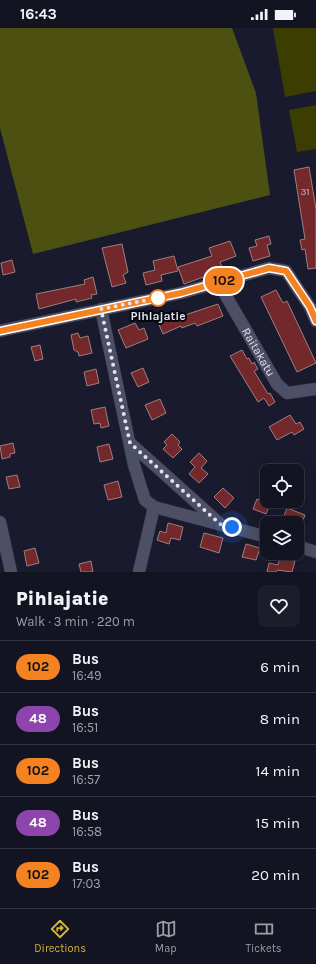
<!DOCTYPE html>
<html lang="en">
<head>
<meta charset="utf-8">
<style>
  :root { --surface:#131422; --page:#1c1d2a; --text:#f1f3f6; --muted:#9d9ea5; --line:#323340; --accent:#d3b635 }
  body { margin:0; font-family:Karla,sans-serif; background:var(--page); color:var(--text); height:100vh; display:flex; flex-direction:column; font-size:15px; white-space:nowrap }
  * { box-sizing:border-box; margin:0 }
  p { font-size:13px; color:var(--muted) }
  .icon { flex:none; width:22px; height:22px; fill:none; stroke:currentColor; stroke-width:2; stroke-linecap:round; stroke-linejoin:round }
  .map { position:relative; height:544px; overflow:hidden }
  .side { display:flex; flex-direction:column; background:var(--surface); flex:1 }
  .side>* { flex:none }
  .badge { padding:0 8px; border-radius:13px; font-size:14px; line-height:26px }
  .controls { position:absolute; left:260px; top:436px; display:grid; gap:8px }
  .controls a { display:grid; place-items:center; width:44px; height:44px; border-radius:8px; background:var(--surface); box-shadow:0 4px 16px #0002,0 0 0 1px var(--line); font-size:20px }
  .you { position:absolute; width:20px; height:20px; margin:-10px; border:3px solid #fff; border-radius:50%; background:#1a73e8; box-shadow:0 0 0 6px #1a73e833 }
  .map>.badge { position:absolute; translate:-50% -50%; box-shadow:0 0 0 2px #fff }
  .round { display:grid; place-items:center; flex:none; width:42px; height:42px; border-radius:8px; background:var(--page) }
  .overview { display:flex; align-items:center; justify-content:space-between; height:68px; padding:0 16px }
  h1 { font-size:19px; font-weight:800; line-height:30px }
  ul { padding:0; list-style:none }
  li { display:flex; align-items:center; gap:12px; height:52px; padding:0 16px; border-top:1px solid var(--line) }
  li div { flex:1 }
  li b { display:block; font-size:15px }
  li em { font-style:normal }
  li .badge { min-width:44px; font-weight:700; text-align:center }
  .status { display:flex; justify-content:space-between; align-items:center; height:28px; padding:0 20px; background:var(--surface); direction:ltr }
  .status svg { height:11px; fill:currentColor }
  .dock { display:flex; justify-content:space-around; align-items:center; height:56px; border-top:1px solid var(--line); background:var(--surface); font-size:11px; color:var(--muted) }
  .dock a { display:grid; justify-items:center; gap:2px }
  .dock .selected { color:var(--accent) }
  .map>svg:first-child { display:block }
  .green { fill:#3b3e00 }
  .forest { fill:#4c5010 }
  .building { fill:#73292b; stroke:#9d7f7e }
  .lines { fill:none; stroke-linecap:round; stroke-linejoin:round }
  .minor-casing { stroke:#363646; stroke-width:13 }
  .minor { stroke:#4c4f65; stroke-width:12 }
  .line-casing { stroke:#fff; stroke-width:9 }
  .line { stroke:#f58220; stroke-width:6 }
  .walk { stroke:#e3e4f2; stroke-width:4; stroke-dasharray:0 7.2 }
  .stop-dot { fill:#fff; stroke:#f58220; stroke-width:2 }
  .labels { text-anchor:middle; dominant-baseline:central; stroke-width:4; stroke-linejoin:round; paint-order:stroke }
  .number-label { font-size:10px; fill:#c7b5c0 }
  .stop-label { font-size:12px; font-weight:bold; fill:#e3e4f2; stroke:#06060e }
  .street-label { font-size:12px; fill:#e3e4f2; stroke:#06060e }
</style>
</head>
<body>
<div class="status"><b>16:43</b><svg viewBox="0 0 49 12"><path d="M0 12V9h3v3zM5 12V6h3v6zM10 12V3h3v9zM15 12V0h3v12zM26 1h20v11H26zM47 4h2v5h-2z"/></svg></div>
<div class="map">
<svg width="316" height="544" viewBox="0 0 316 544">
  <rect width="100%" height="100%" fill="#191a2d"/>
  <!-- green -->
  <path class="green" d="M273,0H316V63L285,69Z
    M316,77V121L297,124L289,82Z"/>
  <!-- forest -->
  <path class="forest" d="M0,0H232L256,65L270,167L33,226L0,100Z"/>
  <!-- building -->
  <path class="building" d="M309,139L316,181V240L308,241L305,221L302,222L300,212L305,211L294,142Z
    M269,208L271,216L267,217L270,228L253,233L249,220L257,218L255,212Z
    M230,213L236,228L220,234L223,242L184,256L178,239L212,228L209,220Z
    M122,216L128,244L123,247L126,255L112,259L102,220Z
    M174,228L178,243L161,247L162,253L146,257L143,245L155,242L153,233Z
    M12,232L15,244L3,247L1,235Z
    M93,249L97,266L91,267L92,270L76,274V271L39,281L36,266L85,256L84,252Z
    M276,262L283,275L287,273L316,335L297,344L261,269Z
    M218,276L223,288L197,298L195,295L182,300L181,298L163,306L157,292L174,284L176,290Z
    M135,295L139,302L144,300L148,311L126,320L118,302Z
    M78,305L80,310L88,308L92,325L79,328L78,324L74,322L71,307Z
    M40,317L43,331L35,333L31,319Z
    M242,322L247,331L249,330L252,336L254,334L258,341L254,343L268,366L270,365L275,374L269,378L264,370L258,374L230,328Z
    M143,340L149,354L138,359L131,345Z
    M96,341L99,355L87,358L84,344Z
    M160,371L166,385L152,392L145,377Z
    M105,379L109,398L101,400L100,395L94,396L91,382Z
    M290,387L296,396L300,394L304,401L294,407L292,404L277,412L269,399Z
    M172,406L180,414L178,417L182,421L173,430L163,421L167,417L164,414Z
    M13,415L15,425L10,426V429L2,431L0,418Z
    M109,416L113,431L100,434L97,419Z
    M199,425L207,433L201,440L208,446L199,455L189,446L195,439L190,434Z
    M17,447L20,459L9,461L6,449Z
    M118,453L122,469L108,472L104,457Z
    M223,460L234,470L225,480L214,469Z
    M257,471L270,476L266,486L253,481Z
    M287,480L305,487L302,495H287L282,493Z
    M168,495L183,499L180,512L171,510L169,516L157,512L160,503L166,505Z
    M204,505L223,510L219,525L200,519Z
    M246,516L260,520L256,532L242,529Z
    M35,520L39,535L27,538L24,523Z
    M280,529L295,533L292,544L277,542L276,544H267L269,535L278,537Z
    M91,533L93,544H81L79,536Z"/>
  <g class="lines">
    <!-- minor casing -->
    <g class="minor-casing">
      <g id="minor">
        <path id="s1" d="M218,254L277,356L287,365L316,361"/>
        <path d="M101,281L134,437L145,472L154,479L267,509"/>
        <path d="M0,303L181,265L269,240L286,243L310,279L316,293"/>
        <path d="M130,415L218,494"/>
        <path d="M0,494L11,544"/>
        <path d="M297,518L316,524"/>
        <path d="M139,544L154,479"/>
      </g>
    </g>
    <!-- minor -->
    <use href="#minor" class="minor"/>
  </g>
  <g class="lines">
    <!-- line casing -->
    <g class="line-casing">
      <path id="line" d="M0,303L181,265L269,240L286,243L310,279L316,293"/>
    </g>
    <!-- line -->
    <use href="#line" class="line"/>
    <!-- walk -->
    <path class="walk" d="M158,270L101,281L130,415L220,496L232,499"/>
  </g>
  <!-- markers -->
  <circle class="stop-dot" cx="158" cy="270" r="8"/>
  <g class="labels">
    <!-- number labels -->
    <g class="number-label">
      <text x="305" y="164">31</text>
    </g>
    <!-- stop labels -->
    <g class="stop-label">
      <text x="158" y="288">Pihlajatie</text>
    </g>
    <!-- street labels -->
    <g class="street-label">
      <text stroke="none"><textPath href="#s1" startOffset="81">Raitakatu</textPath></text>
    </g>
  </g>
</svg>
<div class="controls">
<a><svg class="icon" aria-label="locate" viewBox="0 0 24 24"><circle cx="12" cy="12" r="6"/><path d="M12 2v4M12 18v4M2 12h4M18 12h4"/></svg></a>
<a><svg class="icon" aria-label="layers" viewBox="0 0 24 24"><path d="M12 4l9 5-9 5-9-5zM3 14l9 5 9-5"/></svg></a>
</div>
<div class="you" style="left:232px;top:499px"></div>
<b class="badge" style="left:224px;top:253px;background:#f58220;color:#111">102</b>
</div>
<section class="side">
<div class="overview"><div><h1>Pihlajatie</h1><p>Walk · 3 min · 220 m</p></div><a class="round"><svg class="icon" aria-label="heart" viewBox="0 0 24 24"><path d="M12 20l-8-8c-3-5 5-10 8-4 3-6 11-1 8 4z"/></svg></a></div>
<ul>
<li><span class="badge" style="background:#f58220;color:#111">102</span><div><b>Bus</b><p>16:49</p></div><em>6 min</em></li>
<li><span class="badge" style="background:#8e44ad;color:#fff">48</span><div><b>Bus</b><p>16:51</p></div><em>8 min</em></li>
<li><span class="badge" style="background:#f58220;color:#111">102</span><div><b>Bus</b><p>16:57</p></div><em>14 min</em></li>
<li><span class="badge" style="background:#8e44ad;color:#fff">48</span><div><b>Bus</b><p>16:58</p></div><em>15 min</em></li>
<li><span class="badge" style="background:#f58220;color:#111">102</span><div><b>Bus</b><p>17:03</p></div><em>20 min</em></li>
</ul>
</section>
<nav class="dock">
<a class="selected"><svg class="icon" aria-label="directions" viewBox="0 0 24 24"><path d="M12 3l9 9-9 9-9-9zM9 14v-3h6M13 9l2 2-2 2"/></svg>Directions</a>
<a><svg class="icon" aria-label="map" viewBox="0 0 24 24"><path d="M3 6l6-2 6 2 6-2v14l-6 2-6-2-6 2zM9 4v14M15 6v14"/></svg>Map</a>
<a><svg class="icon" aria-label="tickets" viewBox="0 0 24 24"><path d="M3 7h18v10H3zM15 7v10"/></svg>Tickets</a>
</nav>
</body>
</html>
